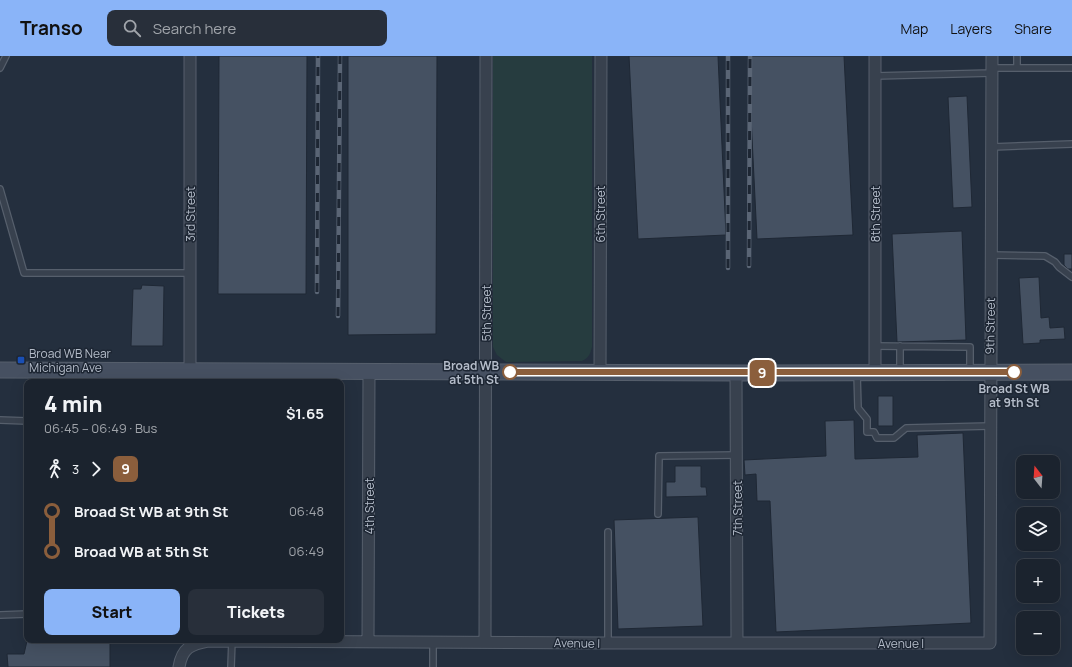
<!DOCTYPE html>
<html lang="en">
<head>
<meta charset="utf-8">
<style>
  :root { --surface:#1b232e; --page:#282f3a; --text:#f1f3f6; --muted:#a0a4aa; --line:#39404a; --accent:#8ab4f8 }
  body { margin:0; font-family:Manrope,sans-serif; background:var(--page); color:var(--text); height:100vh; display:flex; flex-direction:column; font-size:15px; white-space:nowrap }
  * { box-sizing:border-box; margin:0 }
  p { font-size:13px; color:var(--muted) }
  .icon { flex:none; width:22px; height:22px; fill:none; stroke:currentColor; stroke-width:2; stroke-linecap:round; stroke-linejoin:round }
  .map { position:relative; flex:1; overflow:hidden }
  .panel { position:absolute; left:24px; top:323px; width:320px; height:264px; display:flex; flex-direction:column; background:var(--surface); border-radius:8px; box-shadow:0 4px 16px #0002,0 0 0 1px var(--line) }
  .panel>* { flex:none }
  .badge { padding:0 8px; border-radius:6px; font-size:14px; line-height:26px }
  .needle { width:26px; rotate:343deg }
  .buttons { position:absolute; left:1016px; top:399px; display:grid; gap:8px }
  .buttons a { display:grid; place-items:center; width:44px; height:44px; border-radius:8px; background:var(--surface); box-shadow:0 4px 16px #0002,0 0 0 1px var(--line); font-size:20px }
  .map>.badge { position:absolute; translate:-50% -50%; box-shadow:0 0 0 2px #fff }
  .legs { display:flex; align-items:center; gap:6px; height:44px; padding:0 20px; font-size:13px }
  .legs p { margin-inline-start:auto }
  .overview { display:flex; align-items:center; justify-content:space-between; height:68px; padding:0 20px }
  h1 { font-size:22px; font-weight:800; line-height:30px }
  .primary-button { display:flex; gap:8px; margin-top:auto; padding:8px 20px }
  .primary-button a { flex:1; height:46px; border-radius:8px; background:var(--accent); color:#111; font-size:16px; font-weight:800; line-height:46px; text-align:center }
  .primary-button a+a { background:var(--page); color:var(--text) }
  ul { padding:0 20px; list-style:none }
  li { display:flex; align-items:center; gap:14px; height:40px; font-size:15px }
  li i { display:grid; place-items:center; width:6px; height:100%; margin:0 5px; background:currentColor }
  li i::after { content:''; width:10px; height:10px; margin:-5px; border:3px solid; border-radius:50%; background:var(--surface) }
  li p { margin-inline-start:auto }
  li:first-child i { background:linear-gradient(#0000 50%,currentColor 0) }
  li:last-child i { background:linear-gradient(currentColor 50%,#0000 0) }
  header { display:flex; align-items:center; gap:24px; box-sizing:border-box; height:56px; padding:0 20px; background:var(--accent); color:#111 }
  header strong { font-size:19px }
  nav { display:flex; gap:22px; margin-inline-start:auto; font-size:14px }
  .search { width:280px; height:36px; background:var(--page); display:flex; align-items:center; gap:10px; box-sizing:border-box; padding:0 14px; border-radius:8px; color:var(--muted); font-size:15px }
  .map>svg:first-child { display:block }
  .green { fill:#263c3f }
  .building { fill:#455162; stroke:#1f2835 }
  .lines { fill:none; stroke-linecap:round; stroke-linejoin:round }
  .lane-casing { stroke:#565f6c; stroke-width:8 }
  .street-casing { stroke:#565f6c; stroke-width:13 }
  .secondary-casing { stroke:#565f6c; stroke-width:17 }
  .lane { stroke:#38414e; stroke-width:5.5 }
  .street { stroke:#38414e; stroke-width:11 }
  .secondary { stroke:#465061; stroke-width:15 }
  .rail-casing { stroke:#5a6575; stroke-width:4.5 }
  .rail { stroke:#1d2633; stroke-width:3; stroke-dasharray:9; stroke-linecap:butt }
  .line-1-casing { stroke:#fff; stroke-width:9 }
  .line-1 { stroke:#8b5e3c; stroke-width:6 }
  .transit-dot { fill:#1a4fb4; stroke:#1d2633; stroke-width:1.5 }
  .stop-1-dot { fill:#fff; stroke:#8b5e3c; stroke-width:2 }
  .labels { text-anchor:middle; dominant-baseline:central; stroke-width:3; stroke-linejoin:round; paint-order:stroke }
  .street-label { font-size:12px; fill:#b4bcc9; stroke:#1d2633 }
  .poi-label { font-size:12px; fill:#b4bcc9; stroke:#1d2633; text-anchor:start }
  .stop-label { font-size:12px; font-weight:bold; fill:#b4bcc9; stroke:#1d2633; text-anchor:end }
</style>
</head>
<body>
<header>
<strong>Transo</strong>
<div class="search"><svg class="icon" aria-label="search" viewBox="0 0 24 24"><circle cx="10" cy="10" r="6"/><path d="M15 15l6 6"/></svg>Search here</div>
<nav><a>Map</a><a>Layers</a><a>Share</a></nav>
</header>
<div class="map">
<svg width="1072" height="611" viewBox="0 0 1072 611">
  <rect width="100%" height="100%" fill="#242f3e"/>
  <!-- green -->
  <path class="green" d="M493,0H592V291C590,298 589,302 582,305L506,306L497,299L493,291Z"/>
  <!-- building -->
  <path class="building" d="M219,0H307L306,238H218Z
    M348,0H437L436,278L348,279Z
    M629,0H718L726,179L638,183Z
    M748,0H844L853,179L757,183Z
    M967,40L972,151L953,152L948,41Z
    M962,175L966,284L897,286L892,178Z
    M1064,198H1072V213H1068L1064,209Z
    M1039,221L1041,262L1049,261L1050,272L1064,271L1065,283L1040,284V287L1023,288L1019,222Z
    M142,229L164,230L163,290H131L133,233H141Z
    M878,340H893V370H878Z
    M854,364L855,403L918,401L917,379L963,377L971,567L776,576L770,445H757L756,418L745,419L744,404L826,400L825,365Z
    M675,410H701V431H706L707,440L666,441V426H675Z
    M698,461L703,570L618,573L614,464Z
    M27,585L110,586V611H8L7,598H24Z"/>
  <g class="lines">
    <!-- lane casing -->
    <g class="lane-casing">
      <path id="lane" d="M1017,11V0
        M0,12L6,0
        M992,12H1072
        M875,20L992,17
        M992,91L1072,88
        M0,133L24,217H190
        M991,199L1045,200L1055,206L1059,211L1072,221
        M875,290L970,291V316
        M100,315V326
        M900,316V290
        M857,317L858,352L867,363V376H874L877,382H894L906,372L990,370
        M0,364L27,365
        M658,458L659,400L737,399
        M0,559L27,558
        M608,587V476
        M231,611L232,584
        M433,611V585"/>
    </g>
    <!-- street casing -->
    <g class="street-casing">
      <path id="street" d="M190,315V0
        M231,316L232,326
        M600,316L601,0
        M875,316V0
        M736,317L737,587
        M368,585L369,316
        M485,586L486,0
        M179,611C182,592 191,588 208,585L608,587H990L992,0"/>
    </g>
    <!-- secondary casing -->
    <g class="secondary-casing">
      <path id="secondary" d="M0,314L736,317L1072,316"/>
    </g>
    <!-- lane -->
    <use href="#lane" class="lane"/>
    <!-- street -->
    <use href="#street" class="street"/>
    <!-- secondary -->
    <use href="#secondary" class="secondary"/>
    <!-- rail casing -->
    <g class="rail-casing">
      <path id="rail" d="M749,210L750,0
        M728,212V0
        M317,236L318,0
        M338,260L340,0"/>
    </g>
    <!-- rail -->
    <use href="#rail" class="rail"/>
  </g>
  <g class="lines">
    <!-- line-1 casing -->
    <g class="line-1-casing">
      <path id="line-1" d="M510,316H1014"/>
    </g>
    <!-- line-1 -->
    <use href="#line-1" class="line-1"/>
  </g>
  <!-- markers -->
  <rect class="transit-dot" x="17" y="300" width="8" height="8" rx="2"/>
  <g class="stop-1-dot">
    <circle cx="510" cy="316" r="7"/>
    <circle cx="1014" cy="316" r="7"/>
  </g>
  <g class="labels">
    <!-- street labels -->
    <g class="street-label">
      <text transform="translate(190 158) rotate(-90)">3rd Street</text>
      <text transform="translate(600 158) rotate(-90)">6th Street</text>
      <text transform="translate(875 158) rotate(-90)">8th Street</text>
      <text transform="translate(486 257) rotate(-90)">5th Street</text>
      <text transform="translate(990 270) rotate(-89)">9th Street</text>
      <text transform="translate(369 450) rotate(-90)">4th Street</text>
      <text transform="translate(737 452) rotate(-90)">7th Street</text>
      <text transform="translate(577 587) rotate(1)">Avenue I</text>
      <text x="901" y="587">Avenue I</text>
    </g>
    <!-- poi labels -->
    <g class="poi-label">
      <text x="29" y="297">Broad WB Near<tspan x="29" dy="14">Michigan Ave</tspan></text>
    </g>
    <!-- stop labels -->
    <g class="stop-label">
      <text x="499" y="309">Broad WB<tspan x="499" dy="14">at 5th St</tspan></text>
      <text x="1014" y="332" text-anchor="middle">Broad St WB<tspan x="1014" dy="14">at 9th St</tspan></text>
    </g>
  </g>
</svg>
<div class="buttons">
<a><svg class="needle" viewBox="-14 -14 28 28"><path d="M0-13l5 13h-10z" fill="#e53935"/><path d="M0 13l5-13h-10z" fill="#a0a4aa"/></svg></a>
<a><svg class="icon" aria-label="layers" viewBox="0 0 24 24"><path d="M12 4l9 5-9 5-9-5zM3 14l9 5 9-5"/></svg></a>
<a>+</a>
<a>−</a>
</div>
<b class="badge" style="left:762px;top:317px;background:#8b5e3c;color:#fff">9</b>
<section class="panel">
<div class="overview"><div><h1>4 min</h1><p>06:45 – 06:49 · Bus</p></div><b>$1.65</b></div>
<div class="legs"><svg class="icon" aria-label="walk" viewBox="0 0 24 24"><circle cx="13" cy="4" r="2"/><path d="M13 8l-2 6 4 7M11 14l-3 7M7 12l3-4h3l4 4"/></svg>3<svg class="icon" aria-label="forward" viewBox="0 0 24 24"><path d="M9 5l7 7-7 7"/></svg><b class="badge" style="background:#8b5e3c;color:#fff">9</b></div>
<ul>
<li><i style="color:#8b5e3c"></i><b>Broad St WB at 9th St</b><p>06:48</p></li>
<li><i style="color:#8b5e3c"></i><b>Broad WB at 5th St</b><p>06:49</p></li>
</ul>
<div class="primary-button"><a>Start</a><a>Tickets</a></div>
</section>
</div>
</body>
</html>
